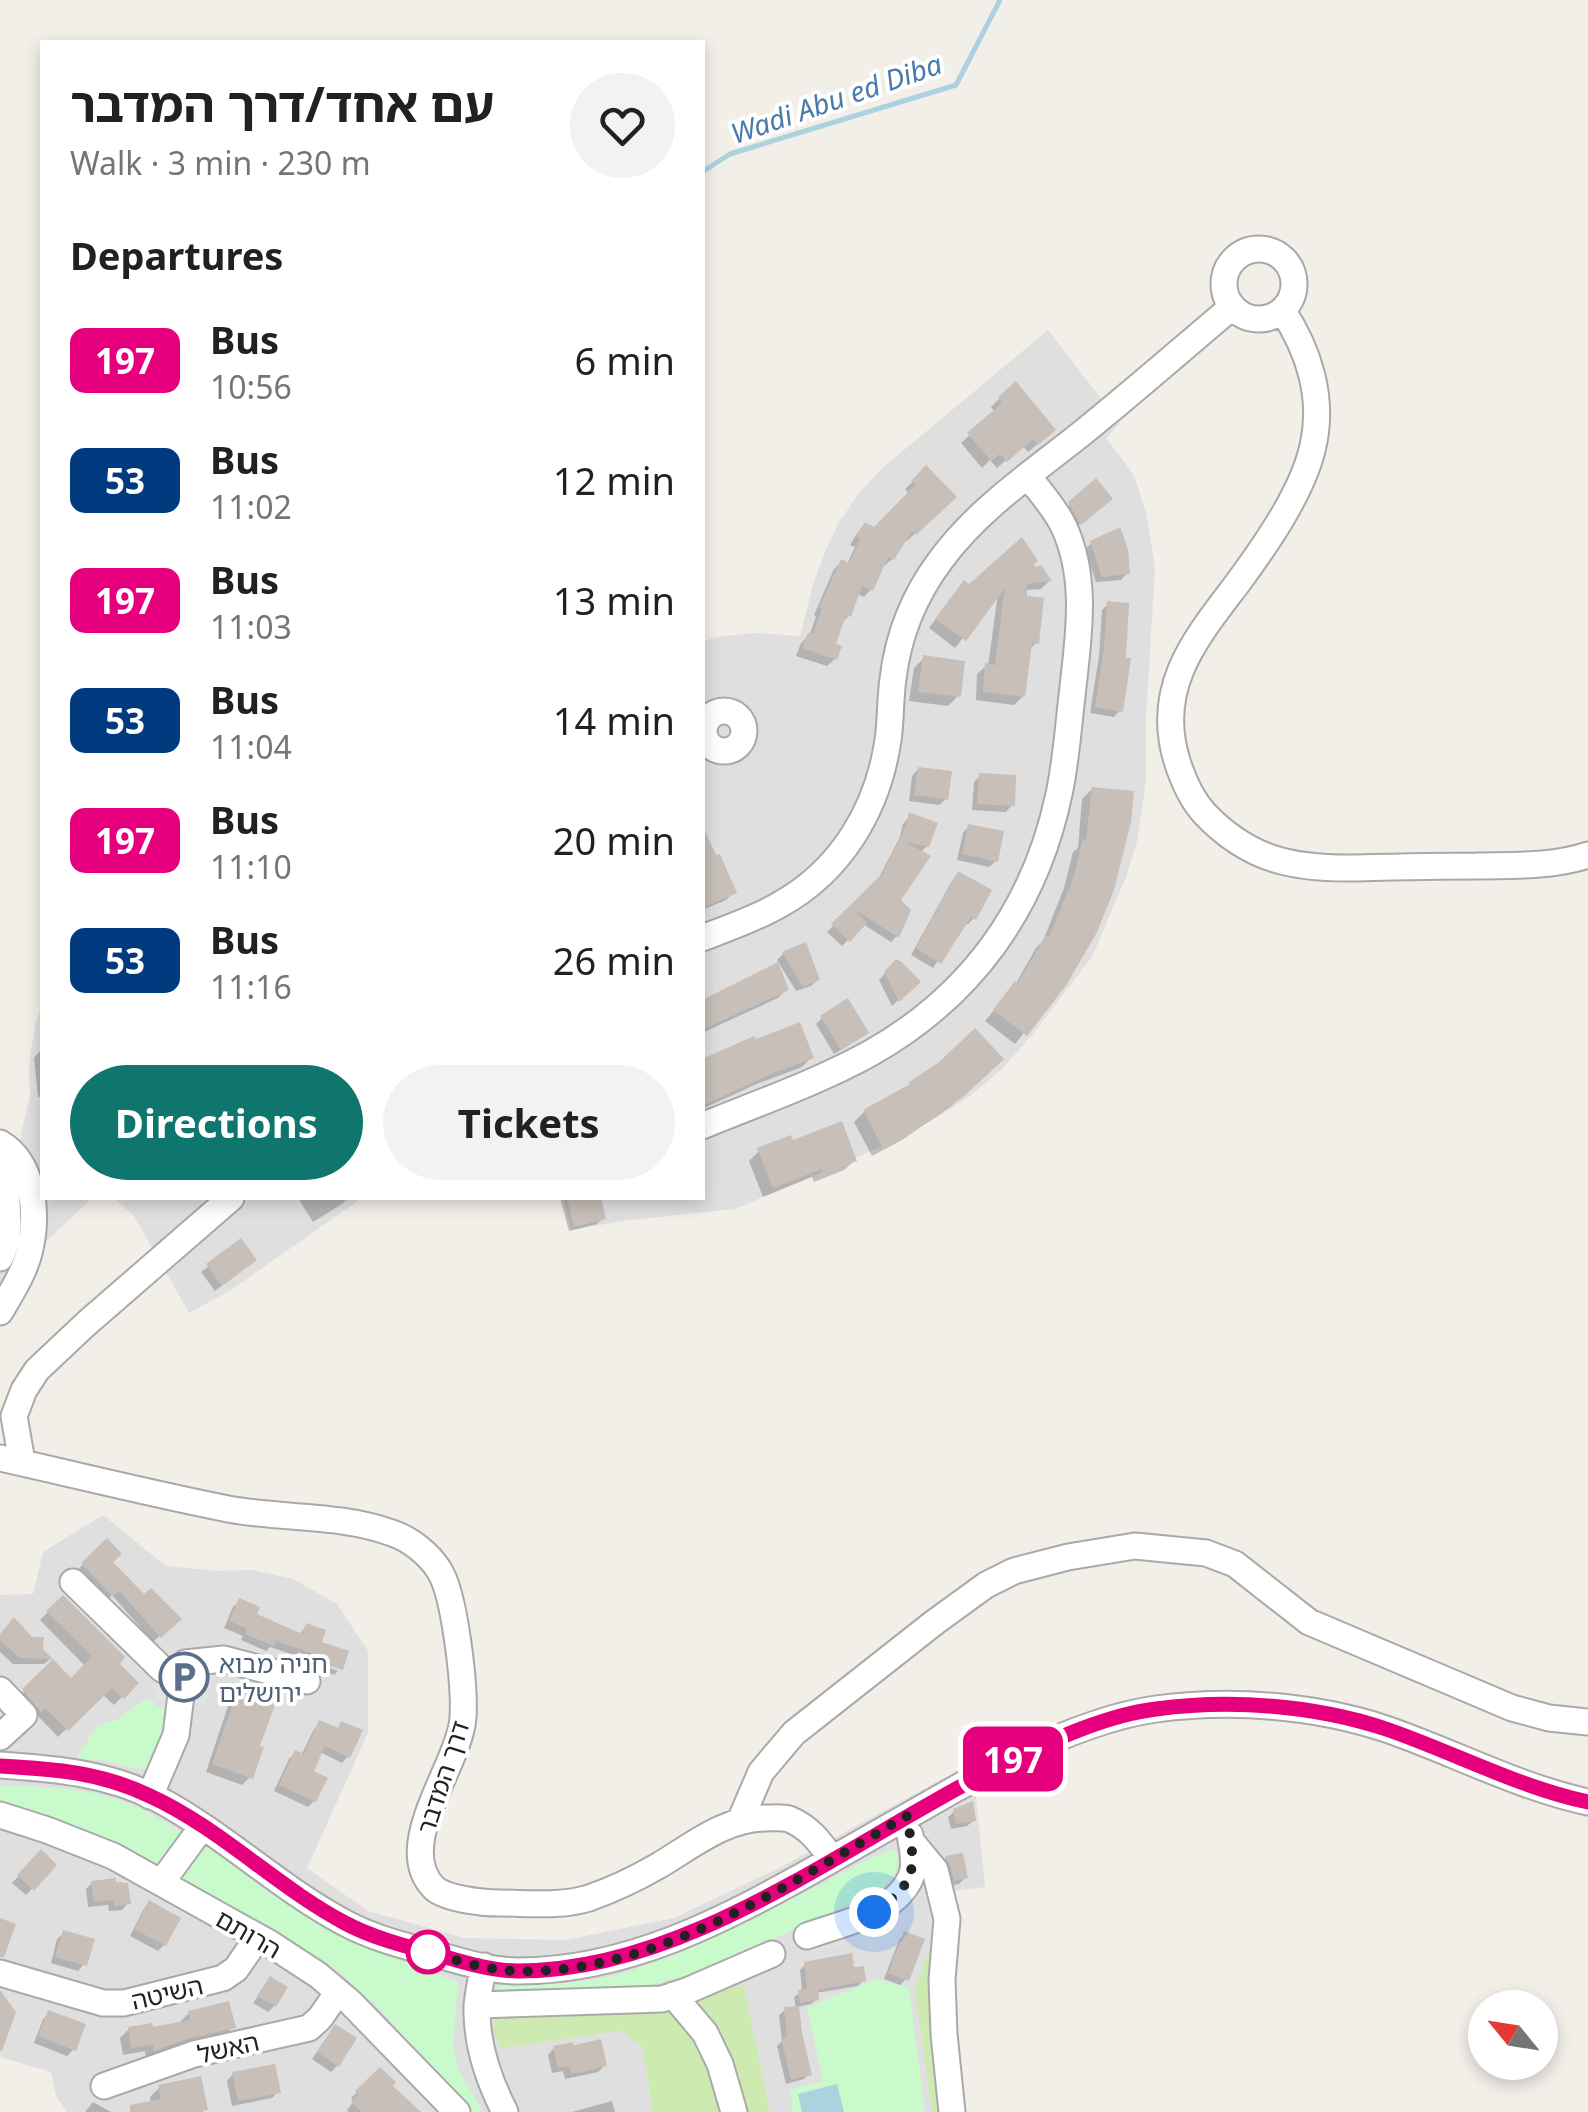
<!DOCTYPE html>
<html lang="en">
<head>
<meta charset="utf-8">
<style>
  :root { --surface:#fff; --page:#f2f2f2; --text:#202124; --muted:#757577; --accent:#0f766e }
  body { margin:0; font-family:"Noto Sans","Noto Sans Hebrew",sans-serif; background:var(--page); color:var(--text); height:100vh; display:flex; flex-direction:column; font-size:38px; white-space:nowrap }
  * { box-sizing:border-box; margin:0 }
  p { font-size:32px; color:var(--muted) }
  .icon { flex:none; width:55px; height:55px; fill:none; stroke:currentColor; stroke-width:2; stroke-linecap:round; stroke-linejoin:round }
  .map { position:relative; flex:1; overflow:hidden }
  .sheet { position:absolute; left:40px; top:40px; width:665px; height:1160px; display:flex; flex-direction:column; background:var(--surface); border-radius:0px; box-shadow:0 5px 15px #0003 }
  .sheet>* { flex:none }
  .badge { padding:0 20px; border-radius:15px; font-size:35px; line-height:65px }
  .needle { width:65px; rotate:300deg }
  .tools { position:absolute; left:1468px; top:1990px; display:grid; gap:20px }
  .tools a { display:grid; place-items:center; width:90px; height:90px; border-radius:50%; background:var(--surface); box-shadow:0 5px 15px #0003; font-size:50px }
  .you { position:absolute; width:50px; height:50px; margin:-25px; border:8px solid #fff; border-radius:50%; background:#1a73e8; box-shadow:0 0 0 15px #1a73e833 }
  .map>.badge { position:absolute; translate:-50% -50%; box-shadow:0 0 0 5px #fff }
  h2 { padding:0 30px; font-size:38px; line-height:90px }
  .round { display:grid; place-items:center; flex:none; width:105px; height:105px; border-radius:52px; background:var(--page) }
  .overview { display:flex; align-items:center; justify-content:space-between; height:170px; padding:0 30px }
  h1 { font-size:48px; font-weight:700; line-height:75px }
  .cta { display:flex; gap:20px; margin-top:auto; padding:20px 30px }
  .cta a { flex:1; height:115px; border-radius:60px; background:var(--accent); color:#fff; font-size:40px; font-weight:700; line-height:115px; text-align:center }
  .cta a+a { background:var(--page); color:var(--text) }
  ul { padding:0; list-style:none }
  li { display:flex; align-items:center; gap:30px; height:120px; padding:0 30px }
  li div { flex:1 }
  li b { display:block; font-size:38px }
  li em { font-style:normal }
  li .badge { min-width:110px; font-weight:700; text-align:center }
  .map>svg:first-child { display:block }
  .residential { fill:#e0dfdf }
  .grass { fill:#cdebb0 }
  .park { fill:#c8facc }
  .parking { fill:#e2e2e2 }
  .water { fill:#aad3df }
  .shadow { fill:#0003 }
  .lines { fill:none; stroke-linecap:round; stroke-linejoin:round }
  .stream { stroke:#aad3df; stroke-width:5 }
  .building { fill:#c7bfb8 }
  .minor-casing { stroke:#a9a9a9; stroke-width:29 }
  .minor { stroke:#fff; stroke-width:25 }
  .line-casing { stroke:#fff; stroke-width:22 }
  .line { stroke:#e6007e; stroke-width:15 }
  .walk { stroke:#222; stroke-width:10; stroke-dasharray:0 18 }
  .stop-dot { fill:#fff; stroke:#e6007e; stroke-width:5 }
  .labels { text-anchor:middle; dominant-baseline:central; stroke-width:8; stroke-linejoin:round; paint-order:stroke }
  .service-label { font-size:25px; fill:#4e5e75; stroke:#fff; text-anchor:start }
  .street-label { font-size:25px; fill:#222; stroke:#fff }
  .water-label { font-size:28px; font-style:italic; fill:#4a7aab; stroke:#fff }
</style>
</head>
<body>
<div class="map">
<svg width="1588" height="2112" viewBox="0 0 1588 2112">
  <rect width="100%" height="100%" fill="#f2efe9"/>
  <!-- residential -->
  <path class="residential" d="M1048,330L1120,423L1106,438L1134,475L1146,512L1155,568L1146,718V779L1142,809L1137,841L1126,877L1092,957L1032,1035L1003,1068L970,1096L934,1119L890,1143L735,1209L630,1220L571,1230L563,1198H702L703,641L722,636L757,633L800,636L813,585L824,554L839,522L860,492L880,470Z
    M42,1008V1198H92L0,1285V1207L3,1211L30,1095L29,1065L36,1020Z
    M114,1198H362L231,1290L189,1313L134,1216Z
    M103,1515L166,1566L218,1571L253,1570L293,1579L337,1604L368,1651V1733L307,1868L368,1911L465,1938L566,1940L674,1918L781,1867L946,1777L973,1767L985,1887L937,1893L958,2112H67L56,2096L51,2072L0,2057V1595L33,1594L43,1552Z"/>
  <!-- grass -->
  <path class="grass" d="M931,1944L940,1949L943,2112H932L915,1989Z
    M744,1985L770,2112H653L642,2047L623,2031L500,2048L493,2033L496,2014L696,1998Z"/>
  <!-- park -->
  <path class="park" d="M147,1698L157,1706L171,1707L158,1756L144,1770L99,1760L76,1758L97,1726L116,1720Z
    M0,1785C35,1787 79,1787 113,1798C139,1806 161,1820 185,1834L157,1868C106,1843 55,1819 0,1802Z
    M203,1841L264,1888L362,1946L458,1982L453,2048L459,2071L483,2112H474L446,2088L383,2012L336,1969L176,1877Z
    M896,1849C902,1868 892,1879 879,1891L699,1973L648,1986L502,1996L497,1986L508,1983H570L615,1976L669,1957L754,1919L871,1858Z
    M877,1979L909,1988L925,2112H793L790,2089L823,2081L807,2007Z"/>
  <!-- parking -->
  <path class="parking" d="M221,1647L206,1706L155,1700V1654Z
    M889,1889L917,1891L914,1910L888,1948L864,1950L856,1942L811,1952L804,1927Z"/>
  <!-- water -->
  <path class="water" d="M837,2084L844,2112H802L798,2094Z"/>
  <!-- shadow -->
  <path class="shadow" d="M999,399L1045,438L1028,452L1023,446L997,468L990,460L982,468L961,443L995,412L991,407Z
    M926,469L953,497L907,541L904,538L892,559L884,566L882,564L871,589L864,597L857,594L849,615L841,624L833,646L835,659L827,666L796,656L801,643L810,634L816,616L814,615L834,569L841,562L847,564L855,547L850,545L858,532L865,525L874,530L909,494L905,489Z
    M1070,504H1103L1074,529L1064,510Z
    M1091,543L1127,573L1121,580L1096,582L1085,550Z
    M1031,564L1049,581L1041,589L1025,590L1036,643L1028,651L1023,696L1014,705L976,700L977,674L986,666H988L998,593L955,648L929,628L956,592Z
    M1108,604L1120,710L1114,717L1090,713L1099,656L1102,610Z
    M924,658L958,696L948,706L909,701L914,668Z
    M918,769L946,799L939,805L909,801L912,776Z
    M980,776L1012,805L1006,812L972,810L974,782Z
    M1092,789L1129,821L1065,983L1015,1044L985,1021L1015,985L1036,948L1043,941L1064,888L1073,852L1078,848L1082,799Z
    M909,817L927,846L920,853L898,900L897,936L891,942L863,924L842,946L827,932L876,883L900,837L903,824Z
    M969,826L996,861L989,867L957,860L963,833Z
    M702,831L734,892L726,900L702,910Z
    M958,874L974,918L968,924L964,922L933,968L911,955L952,881Z
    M804,946L817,980L811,986L796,991L777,960L783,954Z
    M896,962L917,982L892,1006L879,980Z
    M786,990L778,998L702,1033V1002Z
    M822,1018L860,1038L834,1054L816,1024Z
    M42,1049V1096L38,1097L34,1058Z
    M811,1058L802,1067L759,1083L702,1109V1062Z
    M1001,1059L950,1107L902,1140L872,1156L854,1122L864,1112Z
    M792,1144L855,1160L844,1170L814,1182L812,1177L763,1197L749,1161L759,1151Z
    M298,1198H348L342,1204L313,1222Z
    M560,1198H598L603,1218L597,1224L569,1231Z
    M240,1242L248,1266L215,1291L201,1272Z
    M107,1542L110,1562L144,1598L179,1618L153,1642L112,1595L105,1602L76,1571Z
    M63,1598L116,1664L136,1683L114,1705L102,1694L58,1737L36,1714L16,1699L53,1663L71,1681L85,1666L40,1620Z
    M239,1601L254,1615L299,1635L306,1626L341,1667L298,1652L297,1656L270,1647L266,1651L241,1640L243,1636L224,1628L233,1607Z
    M0,1636L41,1650L50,1659L44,1664H13L0,1652Z
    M306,1660L338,1671L334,1675L305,1665Z
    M242,1683L250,1777L242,1785L206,1772L233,1691Z
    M320,1723L336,1730L342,1724L348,1756L342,1763L320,1752L311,1773L314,1801L308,1807L274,1791L289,1759L295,1753L301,1756L314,1729Z
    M955,1811L974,1820L967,1826L951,1829L948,1817Z
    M41,1853L54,1865L26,1895L12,1883Z
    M961,1856L965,1878L959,1884L948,1886L940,1864L946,1858Z
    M92,1883L128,1903L122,1910L109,1911L108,1905L88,1907L86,1889Z
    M149,1903L164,1945L158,1951L130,1936L143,1910Z
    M64,1933L84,1964L78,1971L51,1963L57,1939Z
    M905,1934L906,1979L900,1985L884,1979L899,1940Z
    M805,1965L852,1970L863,1980L858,1986L816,1993L817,1999L811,2004L797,2007L809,2074L804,2079L786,2084L777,2046L782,2041L779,2015L785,2010L796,2008L794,1997L802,1991L800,1970Z
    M270,1979L274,2006L268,2012L253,2003Z
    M49,2013L74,2049L67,2056L34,2043L43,2019Z
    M189,2013L233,2027L224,2036L179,2046L146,2058L145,2051L123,2055L120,2038L129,2029L151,2030L180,2022Z
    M329,2034L337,2066L331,2072L312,2059Z
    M554,2048L605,2065L598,2072L565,2079L563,2071L552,2073L548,2055Z
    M380,2071L389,2086L417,2112H349L347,2110L354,2101L351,2098Z
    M233,2074L278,2092L272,2098L232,2106L227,2081Z
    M160,2087L205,2109L202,2112H144L151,2105L150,2097Z
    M612,2101L615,2112H572Z
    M93,2102L111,2112H85Z"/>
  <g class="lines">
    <!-- stream -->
    <path class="stream" d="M702,172L730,154L956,85L1000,0"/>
  </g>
  <!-- building -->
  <path class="building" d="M1016,381L1056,430L1038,445L1033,439L1007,462L1000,454L991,461L967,433L1002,403L998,397Z
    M926,465L957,497L916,535L912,531L894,560L888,557L873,591L862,586L851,617L846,615L836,644L842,646L837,660L802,648L808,633L813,634L822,608L819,607L841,559L849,563L860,539L856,536L865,522L874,527L915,485L911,481Z
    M1096,478L1113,499L1081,525L1068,502Z
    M1120,527L1128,549L1130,574L1102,577L1090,541Z
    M1022,537L1038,561L1034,564L1036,567L1041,565L1052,581L1027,584V596L1044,598L1039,644L1032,643L1025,697L983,692L985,663L998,665L995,663L1005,588L966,641L935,619L964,580L969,584Z
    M1107,601L1129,603L1126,658H1131L1123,712L1095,707L1104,648Z
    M923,655L965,661L961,697L918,692Z
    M918,767L952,771L948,800L914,795Z
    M979,773L1016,775L1015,806L977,804Z
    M1092,787L1134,791L1131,822L1114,890L1097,932L1067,984L1027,1036L993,1010L1015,981L1018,983L1046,935L1049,937L1074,876L1083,839L1086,840Z
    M909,812L938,823L929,847L905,842L931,856L901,900L911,910L899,938L854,909L867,923L850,942L831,924L882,874L905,828Z
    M968,824L1004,831L998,862L962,854Z
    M702,825L716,855L720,854L737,893L702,908Z
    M958,871L992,890L976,920L971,917L941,964L916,948Z
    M806,942L820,980L803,987L782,952Z
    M896,959L902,962L921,982L899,1002L884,972Z
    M778,962L789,990L702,1030V1000Z
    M848,998L869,1033L841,1050L820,1016Z
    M800,1022L814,1058L771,1074L702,1106V1059L754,1036L756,1039Z
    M975,1028L1004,1059L963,1097L914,1131L883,1148L863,1110L910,1084L909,1082L938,1063Z
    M842,1121L857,1161L824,1174L822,1169L773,1188L757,1148L791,1135L793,1140Z
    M567,1198H601L606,1219L574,1227Z
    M241,1238L257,1260L222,1286L206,1264Z
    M107,1538L122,1554L113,1562L144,1594L151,1588L182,1619L161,1638L119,1591L113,1597L81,1563Z
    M63,1595L125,1657L120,1664L139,1683L124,1699L112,1688L68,1731L45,1708L41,1712L22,1689L53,1659L71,1678L92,1656L46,1611Z
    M239,1598L260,1607L257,1614L302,1634L306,1623L326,1630L322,1642L349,1651L343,1670L309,1659L311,1653L276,1641L274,1646L245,1634L247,1629L229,1621Z
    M14,1617L32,1637H44L43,1649L53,1659L20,1658L0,1640V1634Z
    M241,1680L280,1691L260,1746L264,1747L253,1779L212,1764Z
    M319,1720L338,1728L341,1721L363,1730L350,1758L325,1746L314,1771L328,1778L316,1802L279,1785L295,1750L304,1754Z
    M973,1801L976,1821L956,1824L953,1809Z
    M41,1849L57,1865L34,1891L17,1875Z
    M963,1853L968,1878L954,1881L950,1865L945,1856Z
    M116,1878V1882L128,1883L131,1904L114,1906V1900L94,1902L91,1881Z
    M149,1900L181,1918L166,1946L134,1929Z
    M0,1918L16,1924L4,1957H0Z
    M63,1930L95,1939L87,1966L55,1957Z
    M904,1931L925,1939L909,1981L888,1973Z
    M852,1953L854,1967L864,1966L866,1981L818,1990L819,2000L800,2003L798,1990L807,1988L804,1962Z
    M270,1976L288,1987L276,2007L257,1996Z
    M0,1990L16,2012L2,2051H0Z
    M229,2001L236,2028L190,2038L154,2051L153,2044L131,2048L128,2027L152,2023L153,2027L190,2020L188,2011Z
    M799,2006L802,2033L812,2075L791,2080L781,2038L787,2037L784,2007Z
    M48,2010L86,2024L76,2051L38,2036Z
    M335,2024L357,2038L339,2067L317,2052Z
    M601,2039L607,2066L571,2074L569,2066L558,2068L553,2046L573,2042L574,2045Z
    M275,2064L281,2093L238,2101L232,2072Z
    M380,2067L396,2082L393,2086L421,2112H362L351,2102L358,2094L355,2091Z
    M201,2076L208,2110L197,2112H130V2105L161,2099L158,2085Z"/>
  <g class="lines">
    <!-- minor casing -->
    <g class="minor-casing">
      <path id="minor" d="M1224 284a35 35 0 1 1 70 0a35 35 0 1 1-70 0Z
        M1282,310C1309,350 1324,398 1313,446C1303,492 1265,546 1237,584C1196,638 1154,687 1177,761C1183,780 1191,799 1205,814C1249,860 1293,869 1355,868C1395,867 1436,866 1476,866C1514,865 1552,867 1588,855
        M704 731a20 20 0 1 1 40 0a20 20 0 1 1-40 0Z
        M702,938C728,928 755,919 779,905C841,871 878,809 888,740C891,720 890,699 893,679C898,636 914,596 940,561C978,509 1032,473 1081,434C1132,393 1182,349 1232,307
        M702,1126C758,1103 816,1083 869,1054C971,997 1035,908 1059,794C1066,762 1068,729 1072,696C1078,639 1089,579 1063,525C1054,507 1040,492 1028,476
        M0,1143C34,1163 38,1213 30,1249C25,1272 11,1293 0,1312
        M0,1258C17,1228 0,1184 6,1147
        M0,1458C76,1475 152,1494 228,1509C282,1519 340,1514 392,1533C410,1539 429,1554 439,1570C455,1594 465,1687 463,1718C459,1766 392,1846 434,1888C446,1899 483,1903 499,1903C528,1903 561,1907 589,1898C612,1890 637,1878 658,1866C692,1846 725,1818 766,1818C774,1818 782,1817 789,1819C809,1827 820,1842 832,1859
        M22,1462L14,1416L24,1390L37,1370L87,1323L231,1198
        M73,1582L162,1669L183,1681
        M0,1690L24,1715L0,1737
        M0,1765C56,1769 108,1773 158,1799C224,1834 279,1888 345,1923C375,1939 409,1947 442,1956C466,1963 493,1971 518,1971C627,1971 722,1921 815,1869C863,1842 910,1815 957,1788C1014,1756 1091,1718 1156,1709C1231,1699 1314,1705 1386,1729C1453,1752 1518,1787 1588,1802
        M150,1796L176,1735L185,1663L224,1659L307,1681
        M0,1815L47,1830L113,1856L269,1943L318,1975L351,2003L457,2112
        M740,1821L761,1772L794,1733L935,1622L986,1585L1014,1571L1068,1557L1135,1546L1206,1553L1235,1564L1309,1622L1512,1708L1549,1718L1588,1722
        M911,1841L935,1870L947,1919L942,1980L944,2034L952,2112
        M161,1883L202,1827
        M807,1936C842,1923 898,1914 912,1874C916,1862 912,1847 910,1835
        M484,1966C481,1979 478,1993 477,2006C476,2043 488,2079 505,2112
        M0,1973L103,2003H124L223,1978L236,1969L258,1937
        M673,1995L705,2033L720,2064L734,2112
        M477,2005L662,1999L689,1990L772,1954
        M104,2086L194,2054L309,2028L320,2018L338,1992"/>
    </g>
    <!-- minor -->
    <use href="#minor" class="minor"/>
  </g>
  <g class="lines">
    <!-- line casing -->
    <g class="line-casing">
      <path id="line" d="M0,1766C55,1769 100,1772 150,1796C220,1828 277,1887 345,1923C375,1939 409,1947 442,1956C466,1963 493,1971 518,1971C694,1971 857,1835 1011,1760C1055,1739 1107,1715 1156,1709C1231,1699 1314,1705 1386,1729C1453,1752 1518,1787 1588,1802"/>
    </g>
    <!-- line -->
    <use href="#line" class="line"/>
    <!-- walk -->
    <path class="walk" d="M428,1952H425C454,1959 485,1970 515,1971C655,1976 789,1883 907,1816C915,1867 920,1881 874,1912"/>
  </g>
  <!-- icons -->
  <defs>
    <g id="parking-ring" transform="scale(2.5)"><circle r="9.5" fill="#fff" stroke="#5c6f8a" stroke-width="1.5"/><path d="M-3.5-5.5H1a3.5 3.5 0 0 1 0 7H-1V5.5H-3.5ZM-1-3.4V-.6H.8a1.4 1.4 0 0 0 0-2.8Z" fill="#5c6f8a"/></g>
  </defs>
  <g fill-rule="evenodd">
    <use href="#parking-ring" x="184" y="1677"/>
  </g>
  <!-- markers -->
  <circle class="stop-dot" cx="428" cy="1952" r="20"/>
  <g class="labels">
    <!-- service labels -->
    <g class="service-label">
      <text x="219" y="1663">חניה מבוא<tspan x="219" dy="29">ירושלים</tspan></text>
    </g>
    <!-- street labels -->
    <g class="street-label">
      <text transform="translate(442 1777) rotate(-72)">דרך המדבר</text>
      <text transform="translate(249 1933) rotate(30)">הרותם</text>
      <text transform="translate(167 1992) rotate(-13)">השיטה</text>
      <text transform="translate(228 2047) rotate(-13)">האשל</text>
    </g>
    <!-- water labels -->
    <g class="water-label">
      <text transform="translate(836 98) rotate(-19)">Wadi Abu ed Diba</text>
    </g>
  </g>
</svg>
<div class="tools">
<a><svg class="needle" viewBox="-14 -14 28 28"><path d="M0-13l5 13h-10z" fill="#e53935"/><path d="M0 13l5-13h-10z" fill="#757577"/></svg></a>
</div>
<div class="you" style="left:874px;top:1912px"></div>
<b class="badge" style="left:1013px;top:1759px;background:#e6007e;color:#fff">197</b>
<section class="sheet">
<div class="overview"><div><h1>עם אחד/דרך המדבר</h1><p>Walk · 3 min · 230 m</p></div><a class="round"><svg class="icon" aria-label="heart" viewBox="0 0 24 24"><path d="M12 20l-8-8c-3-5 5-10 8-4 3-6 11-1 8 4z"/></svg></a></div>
<h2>Departures</h2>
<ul>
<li><span class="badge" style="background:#e6007e;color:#fff">197</span><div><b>Bus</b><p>10:56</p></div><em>6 min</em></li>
<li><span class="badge" style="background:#003b80;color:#fff">53</span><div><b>Bus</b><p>11:02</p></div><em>12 min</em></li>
<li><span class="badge" style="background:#e6007e;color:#fff">197</span><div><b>Bus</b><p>11:03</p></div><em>13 min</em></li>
<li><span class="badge" style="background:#003b80;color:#fff">53</span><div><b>Bus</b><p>11:04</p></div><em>14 min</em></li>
<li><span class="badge" style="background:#e6007e;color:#fff">197</span><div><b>Bus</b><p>11:10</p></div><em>20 min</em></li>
<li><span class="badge" style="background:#003b80;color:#fff">53</span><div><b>Bus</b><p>11:16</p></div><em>26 min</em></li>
</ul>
<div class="cta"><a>Directions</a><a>Tickets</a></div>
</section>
</div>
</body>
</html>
